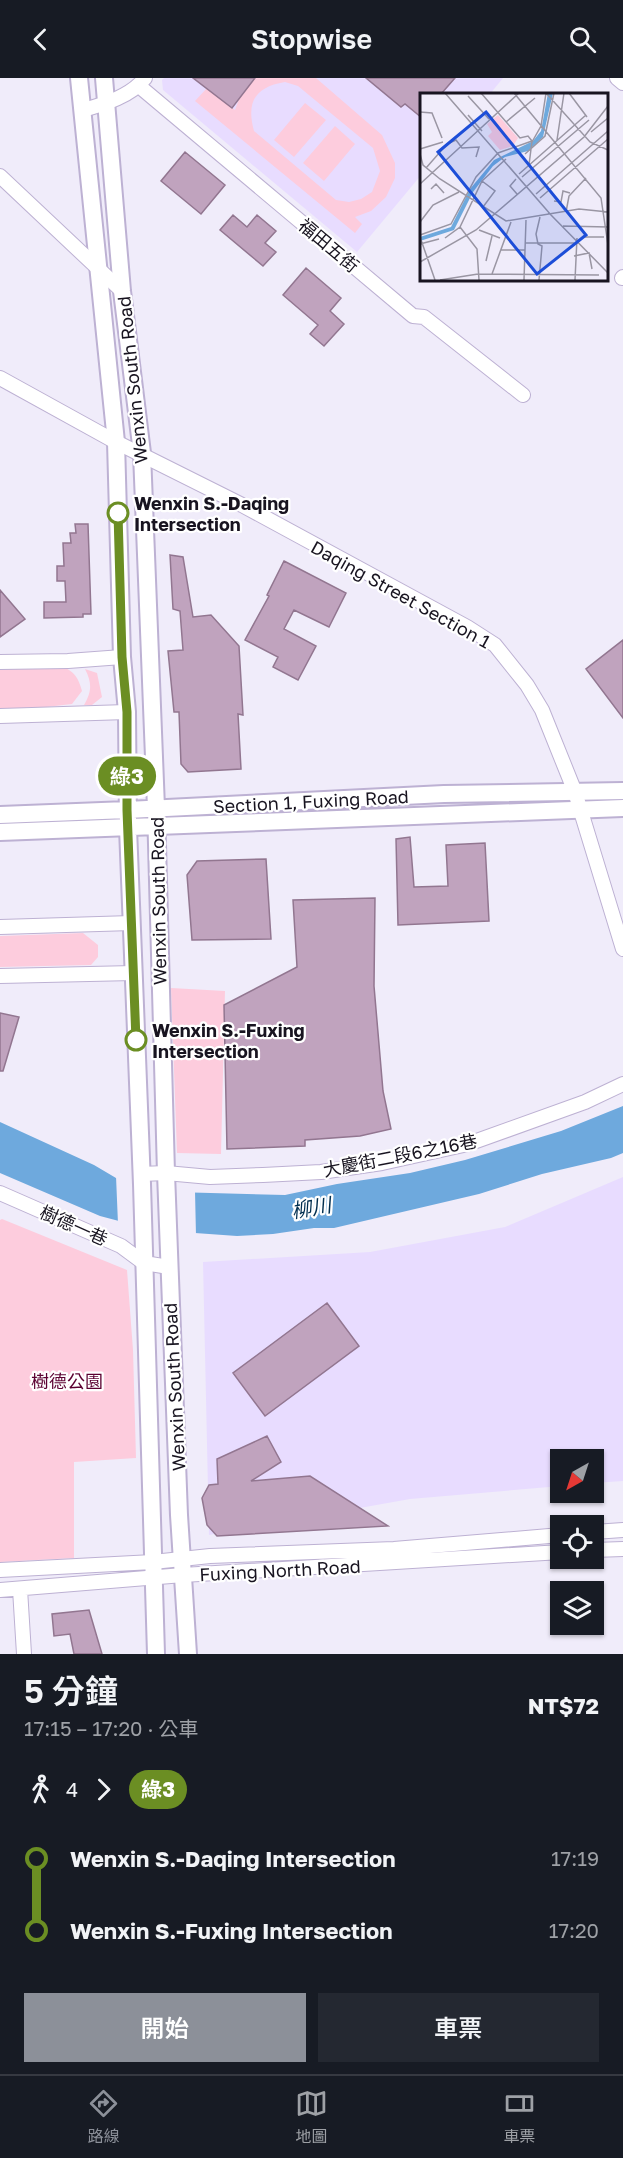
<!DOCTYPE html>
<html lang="zh-TW">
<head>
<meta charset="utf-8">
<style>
  :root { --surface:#171b24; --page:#242831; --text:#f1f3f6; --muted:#9ea1a6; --line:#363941; --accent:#8c9099 }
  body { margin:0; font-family:"Golos Text","Noto Sans TC",sans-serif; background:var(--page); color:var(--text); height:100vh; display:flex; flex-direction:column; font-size:22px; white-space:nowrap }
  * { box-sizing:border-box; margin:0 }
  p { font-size:20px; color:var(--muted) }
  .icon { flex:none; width:33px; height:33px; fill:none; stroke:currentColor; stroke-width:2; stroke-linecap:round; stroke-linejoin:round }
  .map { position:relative; height:1576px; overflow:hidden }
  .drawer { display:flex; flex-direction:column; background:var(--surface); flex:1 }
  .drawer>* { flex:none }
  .badge { padding:0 12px; border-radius:20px; font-size:21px; line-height:39px }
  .needle { width:39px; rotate:219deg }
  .tools { position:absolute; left:550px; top:1371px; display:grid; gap:12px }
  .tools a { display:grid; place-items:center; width:54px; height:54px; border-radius:0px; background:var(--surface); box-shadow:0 2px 4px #0004; font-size:30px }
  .map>.badge { position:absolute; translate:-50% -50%; box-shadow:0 0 0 3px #fff }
  .legs { display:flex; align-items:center; gap:9px; height:66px; padding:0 24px; font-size:20px }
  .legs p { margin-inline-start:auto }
  .head { display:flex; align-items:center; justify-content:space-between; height:102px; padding:0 24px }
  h1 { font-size:33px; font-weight:600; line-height:45px }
  .primary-button { display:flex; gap:12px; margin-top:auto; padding:12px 24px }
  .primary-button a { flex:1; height:69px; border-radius:0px; background:var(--accent); color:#fff; font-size:24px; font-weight:600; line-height:69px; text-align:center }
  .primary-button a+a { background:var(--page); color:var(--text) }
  ul { padding:0 24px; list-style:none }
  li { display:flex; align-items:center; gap:21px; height:72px; font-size:22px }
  li i { display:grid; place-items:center; width:9px; height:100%; margin:0 8px; background:currentColor }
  li i::after { content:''; width:15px; height:15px; margin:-8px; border:4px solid; border-radius:50%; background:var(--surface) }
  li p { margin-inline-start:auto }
  li:first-child i { background:linear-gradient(#0000 50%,currentColor 0) }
  li:last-child i { background:linear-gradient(currentColor 50%,#0000 0) }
  header { display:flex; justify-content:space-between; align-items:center; height:78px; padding:0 24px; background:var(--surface); font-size:27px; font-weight:600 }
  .dock { display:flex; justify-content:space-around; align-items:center; height:84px; border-top:2px solid var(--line); background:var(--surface); font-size:16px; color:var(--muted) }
  .dock a { display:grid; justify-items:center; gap:3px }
  .dock .active { color:var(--accent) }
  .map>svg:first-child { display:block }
  .built { fill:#e8dcff }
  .green { fill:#fdccdd; fill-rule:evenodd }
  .water { fill:#6ea9dd }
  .pier { fill:#f0ecfa }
  .building { fill:#c0a3be; stroke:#927690; stroke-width:1.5 }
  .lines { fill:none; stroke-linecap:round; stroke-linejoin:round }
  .minor-casing { stroke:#bdb1d3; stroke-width:16 }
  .major-casing { stroke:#bdb1d3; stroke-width:20 }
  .minor { stroke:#fff; stroke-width:14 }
  .major { stroke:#fff; stroke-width:16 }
  .line-1-casing { stroke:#fff; stroke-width:14 }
  .line-1 { stroke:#6b8e23; stroke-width:9 }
  .stop-1-dot { fill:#fff; stroke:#6b8e23; stroke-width:3 }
  .labels { text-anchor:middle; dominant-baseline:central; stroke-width:4.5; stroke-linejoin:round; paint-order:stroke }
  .street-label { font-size:18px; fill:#181420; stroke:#fff }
  .stop-label { font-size:18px; font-weight:bold; fill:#181420; stroke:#fff; text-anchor:start }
  .park-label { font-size:18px; fill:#5b0031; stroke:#fff }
  .water-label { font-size:20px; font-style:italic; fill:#002e4f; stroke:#fff }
  .inset-road { fill:none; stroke:#9a96a3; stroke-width:1.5 }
  .view { fill:#1d4ed8; fill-opacity:0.15; stroke:#1d4ed8; stroke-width:3 }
  .inset-edge { fill:none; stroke:#181420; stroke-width:3 }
</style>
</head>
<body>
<header><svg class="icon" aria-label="back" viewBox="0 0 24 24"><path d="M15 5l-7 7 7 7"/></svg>Stopwise<svg class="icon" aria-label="search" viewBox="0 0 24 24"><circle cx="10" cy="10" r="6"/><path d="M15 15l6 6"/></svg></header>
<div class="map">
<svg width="623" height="1576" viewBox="0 0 623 1576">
  <rect width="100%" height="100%" fill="#f0ecfa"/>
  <!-- built -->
  <path class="built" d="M164,0H503L490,16H422V96L357,174L163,12L162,2Z
    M623,1099V1403L594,1405V1382H561V1408L410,1421L209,1457L203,1184L370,1174L505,1149Z"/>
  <!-- green -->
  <path class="green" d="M255,0H316L382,57L395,85V100L386,119L371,133L355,139L362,146L355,155L195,23L207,10L235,32L239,21ZM285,4L298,8L373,70L380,93L372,114L361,121L349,124L336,122L254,53C246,24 255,9 285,4Z
    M305,25L326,42L294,79L274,62Z
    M335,48L355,66L324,103L303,85Z
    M58,587C73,592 78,598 82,613L72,626L46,629L0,631V589Z
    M85,591L97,595L102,619L92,627H84C92,613 92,605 85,591Z
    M83,855L98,867V879L91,887L0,889V858Z
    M171,910L225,913L221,1076L177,1075Z
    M2,1141L127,1192L133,1272L136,1380L74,1384V1480L0,1484V1142Z"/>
  <!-- water -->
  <path class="water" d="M623,1028V1075L611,1080L542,1096L479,1116L334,1150H314L273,1156L237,1158L153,1152L100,1138L0,1095V1044L94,1087L138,1113L285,1117L337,1106L410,1095L465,1082L561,1053Z"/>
  <!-- pier -->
  <path class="pier" d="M116,1098L139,1111L195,1113L196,1158L152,1154L118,1146Z"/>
  <!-- building -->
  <path class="building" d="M193,0H255L232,30Z
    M366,0H455L441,16H422V40L405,26L401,29Z
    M185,74L225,107L201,136L161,103Z
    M233,137L247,149L257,137L276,153L265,165L276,174L263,188L220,152Z
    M306,190L341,220L330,233L344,246L324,268L310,256L318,247L283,217Z
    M75,446H88L91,536H83V539L44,540V524H66L65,503H57V488H64L63,465H71L70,455H76Z
    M170,477L183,479L193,539L211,537L239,568L243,637L238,636L241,691L188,694L181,686L179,634H174L168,573L183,572L180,533L173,531Z
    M284,483L346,515L329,549L294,532L284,551L316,568L298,602L273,589L278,579L245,562L269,518L267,517Z
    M0,512L25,541L0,559Z
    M623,562V640L586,591Z
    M410,759L414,809L448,808L446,767L485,765L489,843L398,847L396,761Z
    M266,781L271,861L192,862L187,797L197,783Z
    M375,820L374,908L383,1013L391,1051L360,1058L305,1062V1068L227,1071L224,927L297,889L293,822Z
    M0,935L19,939L3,993H0Z
    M327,1225L359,1268L265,1338L233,1295Z
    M267,1358L281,1384L251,1403L310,1398L388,1448L217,1458L207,1447L202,1420L209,1407L218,1406L217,1381Z
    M89,1532L102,1576H74L70,1556L54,1558L52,1536Z"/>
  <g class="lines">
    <!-- minor casing -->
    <g class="minor-casing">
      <path id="minor" d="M617,0L623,5
        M139,8L413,238L424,239L523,317
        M83,32C105,26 131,18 145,0
        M0,98L122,213
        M622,200L623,199
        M0,300L116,364L242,427L467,549L495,567L527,607L542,632L575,714L623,871
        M0,584L68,583L122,579
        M0,638L127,634
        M0,849L132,845
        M0,898L134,895
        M141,1096L166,1095L210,1099L263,1097L321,1094L382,1085L468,1066L585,1024L623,1006
        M0,1115L121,1168L144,1185L169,1189
        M594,1454L623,1452
        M594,1472L623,1471
        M0,1492L153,1484L210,1478L394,1471L561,1457
        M20,1511L24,1576
        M0,1512L183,1497L561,1474"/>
    </g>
    <!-- major casing -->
    <g class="major-casing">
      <path id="major" d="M79,0L116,364L122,579L127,634L128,750L142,1106L156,1576
        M104,0L122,213L142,375L156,730L166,1095L179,1437L188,1576
        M0,737L127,732L444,716L623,713
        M0,754L623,730"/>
    </g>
    <!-- minor -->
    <use href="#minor" class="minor"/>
    <!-- major -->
    <use href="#major" class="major"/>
  </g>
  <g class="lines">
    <!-- line-1 casing -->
    <g class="line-1-casing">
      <path id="line-1" d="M118,435L122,579L127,634V732L136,962"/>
    </g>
    <!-- line-1 -->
    <use href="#line-1" class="line-1"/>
  </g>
  <!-- markers -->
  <g class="stop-1-dot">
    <circle cx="118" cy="435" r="10"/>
    <circle cx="136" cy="962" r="10"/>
  </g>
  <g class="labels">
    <!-- street labels -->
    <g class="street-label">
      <text transform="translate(329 167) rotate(40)">福田五街</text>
      <text transform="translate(132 302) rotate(-96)">Wenxin South Road</text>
      <text transform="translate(401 516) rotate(29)">Daqing Street Section 1</text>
      <text transform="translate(311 723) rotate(-3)">Section 1, Fuxing Road</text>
      <text transform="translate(158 823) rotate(-91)">Wenxin South Road</text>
      <text transform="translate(400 1077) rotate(-11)">大慶街二段6之16巷</text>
      <text transform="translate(74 1147) rotate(24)">樹德一巷</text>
      <text transform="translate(174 1309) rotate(-93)">Wenxin South Road</text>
      <text transform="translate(280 1492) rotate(-3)">Fuxing North Road</text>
    </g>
    <!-- stop labels -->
    <g class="stop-label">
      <text x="134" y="425">Wenxin S.-Daqing<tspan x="134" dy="21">Intersection</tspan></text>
      <text x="152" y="952">Wenxin S.-Fuxing<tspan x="152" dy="21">Intersection</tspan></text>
    </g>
    <!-- park labels -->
    <g class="park-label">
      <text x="67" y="1303">樹德公園</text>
    </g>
    <!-- water labels -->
    <g class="water-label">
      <text transform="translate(311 1129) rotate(-10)">柳川</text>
    </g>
  </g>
  <!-- overview -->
  <g transform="translate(420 15)">
    <rect width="188" height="188" fill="#f0ecfa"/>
    <path d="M78,22L98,45L93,53L80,57L68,43L72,39L67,31Z" fill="#fdccdd"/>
    <path d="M128,0H133L123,44L108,58L85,64L73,73L53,99L34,137L0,148V144L31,134L50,96L74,67L113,48L121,38Z" fill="#6ea9dd"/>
    <path class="inset-road" d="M25,0L131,122L188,180M61,0L100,45L108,43L112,48L109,72M94,0L181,105L188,152M126,0L170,49L188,57M149,0L167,24M48,3L69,26M0,19L12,20L22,45M48,22L62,38M86,29L115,5M171,39L188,25M137,47L144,0M112,49L121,33L126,0M0,56L23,49M0,61L3,72L20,86L86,128L159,116L188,119M105,61L125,43L134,0M6,75L27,51L36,47L42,55L59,54L56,64M99,81L166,22M102,84L169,27M96,86L90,93L97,101M62,88L75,98L63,114M0,91L99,0M11,96L16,91L24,100M116,101L188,38M120,105L188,46M134,108L141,109L143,98L150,100M146,119L149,103L166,85M0,129L13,112L39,99M143,133L188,134M40,134L57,156L59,187M59,137L80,145M0,142L31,131L56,84L78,60L112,48M0,144L15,187M165,144H184M25,145L40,134L62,88L86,66M105,150H154M0,151L19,146M81,157H105M154,163L169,160L172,176M66,168L72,143M0,169L56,137L164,44L188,13M72,181L91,129M20,187L58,181L179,182M104,187L106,127M119,187L122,153L118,151L116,141L120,124M155,187L157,145"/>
    <path class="view" d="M66,19L166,142L117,181L18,59Z"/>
    <rect width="188" height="188" class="inset-edge"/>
  </g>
</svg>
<div class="tools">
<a><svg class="needle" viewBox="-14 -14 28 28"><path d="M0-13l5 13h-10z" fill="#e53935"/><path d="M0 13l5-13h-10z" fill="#9ea1a6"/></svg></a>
<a><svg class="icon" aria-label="locate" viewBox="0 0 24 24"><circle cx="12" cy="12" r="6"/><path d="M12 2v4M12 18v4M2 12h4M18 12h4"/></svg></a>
<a><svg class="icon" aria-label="layers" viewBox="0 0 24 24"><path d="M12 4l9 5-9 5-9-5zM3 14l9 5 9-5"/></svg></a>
</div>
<b class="badge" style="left:127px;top:698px;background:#6b8e23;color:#fff">綠3</b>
</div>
<section class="drawer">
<div class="head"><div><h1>5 分鐘</h1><p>17:15 – 17:20 · 公車</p></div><b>NT$72</b></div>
<div class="legs"><svg class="icon" aria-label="walk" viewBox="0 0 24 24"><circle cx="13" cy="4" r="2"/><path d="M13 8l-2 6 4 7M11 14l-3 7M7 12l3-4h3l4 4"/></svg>4<svg class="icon" aria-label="forward" viewBox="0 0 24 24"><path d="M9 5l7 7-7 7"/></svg><b class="badge" style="background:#6b8e23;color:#fff">綠3</b></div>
<ul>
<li><i style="color:#6b8e23"></i><b>Wenxin S.-Daqing Intersection</b><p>17:19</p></li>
<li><i style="color:#6b8e23"></i><b>Wenxin S.-Fuxing Intersection</b><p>17:20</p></li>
</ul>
<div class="primary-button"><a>開始</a><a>車票</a></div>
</section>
<nav class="dock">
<a class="active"><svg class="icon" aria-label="directions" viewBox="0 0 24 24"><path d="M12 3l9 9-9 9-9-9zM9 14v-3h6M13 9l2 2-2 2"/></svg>路線</a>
<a><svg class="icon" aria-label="map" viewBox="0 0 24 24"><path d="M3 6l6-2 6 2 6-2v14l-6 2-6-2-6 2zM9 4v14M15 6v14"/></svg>地圖</a>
<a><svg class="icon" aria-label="tickets" viewBox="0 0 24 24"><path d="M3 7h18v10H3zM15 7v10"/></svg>車票</a>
</nav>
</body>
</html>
